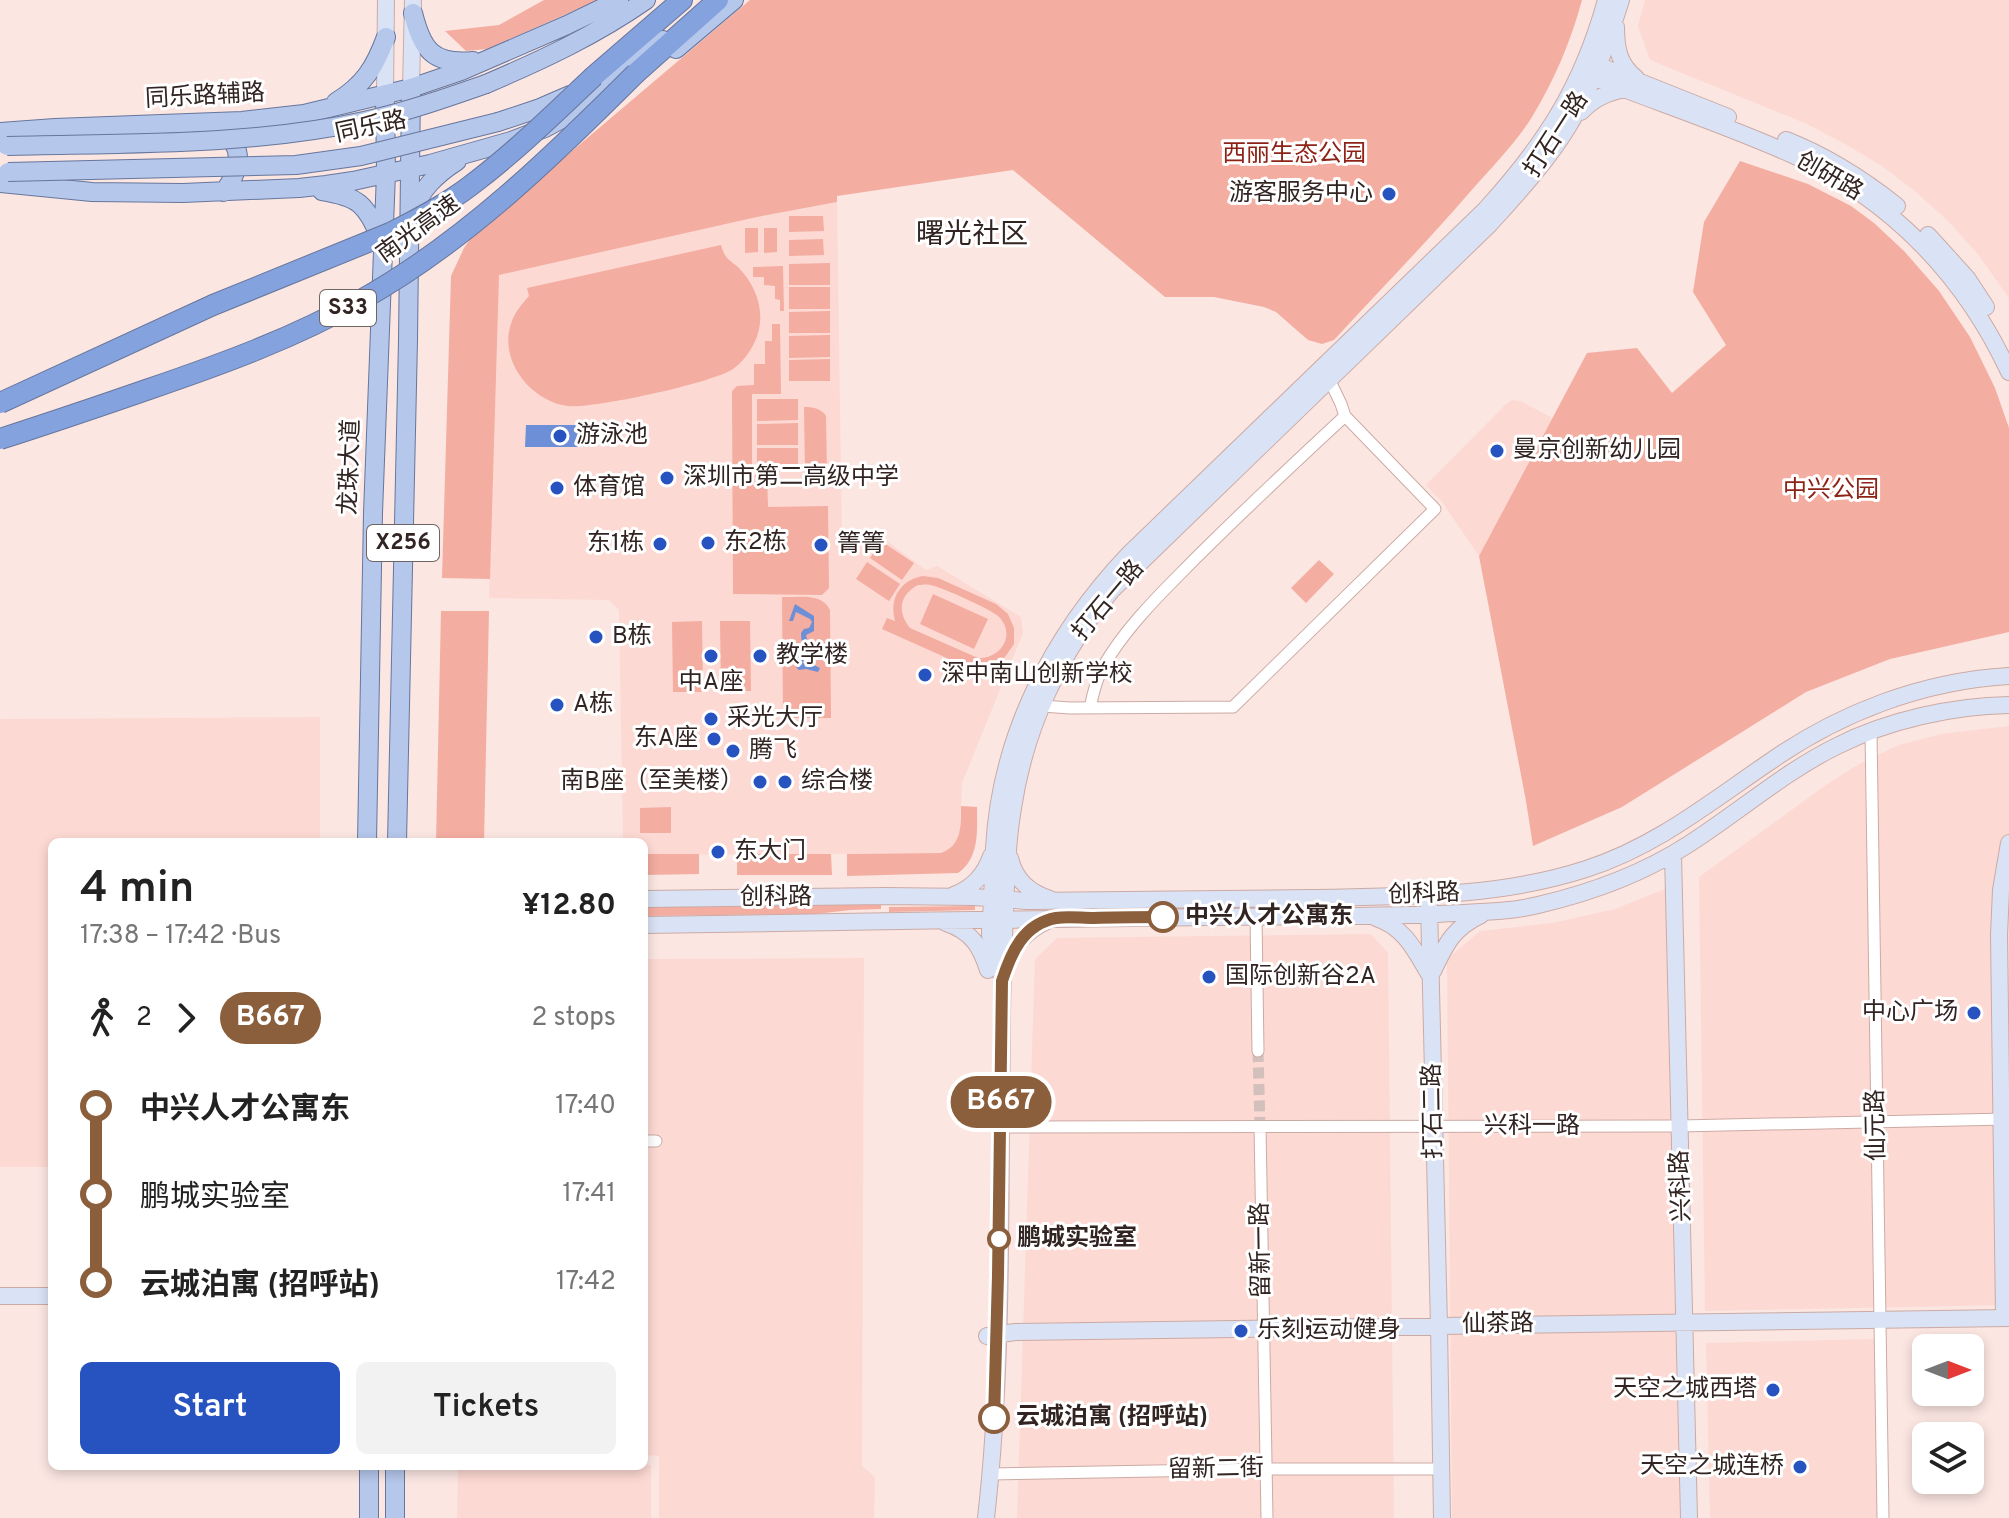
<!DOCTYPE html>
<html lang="en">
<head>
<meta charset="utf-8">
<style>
  :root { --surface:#fff; --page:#f2f2f2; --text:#222; --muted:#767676; --accent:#2753c1 }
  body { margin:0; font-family:Overpass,"Noto Sans SC",sans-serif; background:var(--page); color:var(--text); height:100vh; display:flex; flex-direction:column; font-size:30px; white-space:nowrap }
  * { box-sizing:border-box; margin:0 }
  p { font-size:26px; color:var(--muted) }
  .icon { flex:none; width:44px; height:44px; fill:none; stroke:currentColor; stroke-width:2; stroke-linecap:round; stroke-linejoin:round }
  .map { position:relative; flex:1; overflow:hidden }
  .side { position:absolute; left:48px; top:838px; width:600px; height:632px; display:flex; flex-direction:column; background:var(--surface); border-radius:12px; box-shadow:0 4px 12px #0003 }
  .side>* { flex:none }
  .badge { padding:0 16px; border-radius:26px; font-size:28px; line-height:52px }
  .needle { width:52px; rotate:90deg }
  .fabs { position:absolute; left:1912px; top:1334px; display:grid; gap:16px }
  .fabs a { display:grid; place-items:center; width:72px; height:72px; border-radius:12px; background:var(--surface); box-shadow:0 4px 12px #0003; font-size:40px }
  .map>.badge { position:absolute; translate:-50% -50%; box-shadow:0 0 0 4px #fff }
  .legs { display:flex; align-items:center; gap:12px; height:88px; padding:0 32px; font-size:26px }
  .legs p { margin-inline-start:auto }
  .head { display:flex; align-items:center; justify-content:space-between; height:136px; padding:0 32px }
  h1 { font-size:44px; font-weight:600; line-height:60px }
  .action { display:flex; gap:16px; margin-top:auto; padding:16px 32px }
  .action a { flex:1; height:92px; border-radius:12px; background:var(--accent); color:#fff; font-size:32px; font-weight:600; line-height:92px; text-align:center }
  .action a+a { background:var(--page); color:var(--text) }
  ul { padding:0 32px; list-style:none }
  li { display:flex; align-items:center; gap:28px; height:88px; font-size:30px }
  li i { display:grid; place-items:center; width:12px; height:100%; margin:0 10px; background:currentColor }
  li i::after { content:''; width:20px; height:20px; margin:-10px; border:6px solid; border-radius:50%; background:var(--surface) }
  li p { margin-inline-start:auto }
  li:first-child i { background:linear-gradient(#0000 50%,currentColor 0) }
  li:last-child i { background:linear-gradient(currentColor 50%,#0000 0) }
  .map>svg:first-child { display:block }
  .built { fill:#fdd9d3 }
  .green { fill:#f4ada1; fill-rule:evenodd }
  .water { fill:#6d8fd7 }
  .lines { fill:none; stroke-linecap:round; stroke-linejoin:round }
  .street-tunnel { stroke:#d3bfbc; stroke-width:11; stroke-dasharray:11 5.5; stroke-linecap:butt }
  .street-casing { stroke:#ccaaa4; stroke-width:13 }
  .secondary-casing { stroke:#ccaaa4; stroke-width:18 }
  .primary-casing { stroke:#67769c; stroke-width:20 }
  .highway-casing { stroke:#67769c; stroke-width:22 }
  .street { stroke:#fff; stroke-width:11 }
  .secondary { stroke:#dae3f5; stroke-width:16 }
  .primary { stroke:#b5c7eb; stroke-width:18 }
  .highway { stroke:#84a2de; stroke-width:20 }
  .primary-bridge-casing { stroke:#67769c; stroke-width:20; stroke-linecap:butt }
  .highway-bridge-casing { stroke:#67769c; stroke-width:22; stroke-linecap:butt }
  .primary-bridge { stroke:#b5c7eb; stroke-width:18 }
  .highway-bridge { stroke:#84a2de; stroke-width:20 }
  .line-1-casing { stroke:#fff; stroke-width:18 }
  .line-1 { stroke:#8b5e3c; stroke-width:12 }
  .poi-dot { fill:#2753c1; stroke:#fff; stroke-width:3 }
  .stop-1-dot { fill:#fff; stroke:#8b5e3c; stroke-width:4 }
  .labels { text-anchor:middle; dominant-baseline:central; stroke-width:6; stroke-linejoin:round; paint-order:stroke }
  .shield { fill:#fff; stroke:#6f6664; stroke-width:2 }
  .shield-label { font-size:22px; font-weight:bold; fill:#312422 }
  .street-label { font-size:24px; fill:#312422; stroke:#fff }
  .park-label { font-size:24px; fill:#8d2317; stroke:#fff }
  .poi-label { font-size:24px; fill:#312422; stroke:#fff; text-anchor:start }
  .stop-label { font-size:24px; font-weight:bold; fill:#312422; stroke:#fff; text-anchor:start }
  .quarter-label { font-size:28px; fill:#312422; stroke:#fff }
</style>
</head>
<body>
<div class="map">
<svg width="2009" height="1518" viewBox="0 0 2009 1518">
  <rect width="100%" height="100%" fill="#fbe6e2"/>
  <!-- built -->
  <path class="built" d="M1645,0H2009V298L1977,253L1948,221L1916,192L1882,166L1845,144L1807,124L1650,60L1638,26Z
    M837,202L842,544L866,545L879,535L926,570L937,566L1021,617L1023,633L962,783L960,832L958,839L948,850L941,853L644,855V842H623L619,610L609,600L489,598L498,275L757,217Z
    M1512,400L1521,401L1552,418L1479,556L1442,502L1426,485L1505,405Z
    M320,717V842H52V1167H0V719Z
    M2009,726V1305L1705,1311L1699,877L1826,785L1859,764L1899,745L1941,734Z
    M1665,889L1680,1518H1452L1447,959L1480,931L1552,923L1615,909Z
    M1371,934L1388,953L1394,1518H1017L1035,959L1057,938Z
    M864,958L862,1466L875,1477L874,1518H659V1456L644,1455V959Z
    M1874,1339L1878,1518H1710L1706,1343Z
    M644,1465H651V1518H457L458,1466Z"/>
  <!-- green -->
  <path class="green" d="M544,0H598L487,49L466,51L445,31L499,25Z
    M750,0H1582C1571,41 1554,81 1532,117C1515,144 1491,168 1470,192C1426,243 1379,291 1334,340L1322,344L1308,340L1276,312L1264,307L1214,297H1165L1013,170L837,196V202L757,217L499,275L490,579L442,578L451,276L464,248L473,235Z
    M1740,161L1808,184L1851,206L1874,223L1904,251L1939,291L1970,337L1995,388L2009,428V632L1890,659L1806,692L1622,807L1533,846L1526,801L1479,556L1587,353L1637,348L1672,393L1726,345L1693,292L1704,222Z
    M789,216H823L824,231L789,232Z
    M745,228H758V252L745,253Z
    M764,228H777V252L764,253Z
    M823,239L824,255L789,256V240Z
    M721,245C726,261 728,258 739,268C753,283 762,302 760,323C758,341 747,359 733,369C713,383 592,409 568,406C530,401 497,359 512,321C515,312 522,304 529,296L527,288Z
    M830,263V285H789V264Z
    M783,266L784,311H780V300L775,299V286L764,285V277H753V267Z
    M789,287H830V309H789Z
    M830,311V333H789V312Z
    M772,324H780L781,394H752V475H767L768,507L828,506L829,588L822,595L733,594L732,391L737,386L754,385V364H765V341H772Z
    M830,335V357L789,358V336Z
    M830,359V381H789V360Z
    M757,399H798V420L757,421Z
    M804,407C812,407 821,408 826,416L827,474L805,475Z
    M798,423V445H757V424Z
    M757,448H798V469L757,470Z
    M881,541L914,563L902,580L870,558Z
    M1319,560L1334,574L1306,603L1291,588Z
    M867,562L900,584L889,601L856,579Z
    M923,576L938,578L996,604L1008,614L1014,628V644L1005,657L992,666L987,676L882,629L887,618L895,621C889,599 900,580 923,576ZM918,585C923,585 925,584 930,585C942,587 990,609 998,616C1017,634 1001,659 978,658L910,628C897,612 899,595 918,585Z
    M933,594L988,619L974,649L920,624Z
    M782,597C799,598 821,592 830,610L831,718H783Z
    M441,611H489L484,842H436Z
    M702,621L703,692H673L672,622Z
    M720,621H750L751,691H721Z
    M961,806L977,807C977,830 980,858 958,873L847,876V854L941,853C962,845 961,826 961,806Z
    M671,807V833H640V808Z
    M644,854H699V874L644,875Z
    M737,854H831L832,875H737Z
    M881,904V909L851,910L815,914L644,916V907Z
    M975,906V910L889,912V907Z"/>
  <!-- water -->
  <path class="water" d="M526,425H595V447H525Z
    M795,604L814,616V631L806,635L808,643L803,653L804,654H811L816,650L819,652L818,655L812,656L810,659V663L820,668L818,672L806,669L799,670L796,667L798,660L793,657V654L802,649L801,633L804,629L809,628L812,622L810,619L796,612L793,621H789Z"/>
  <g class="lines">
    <!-- street-tunnel -->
    <path class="street-tunnel" d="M1258,1051L1260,1127"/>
    <!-- street casing -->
    <g class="street-casing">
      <path id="street" d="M1042,706L1070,708L1233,707L1435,509L1345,416L1341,404L1330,381
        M1090,708C1093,693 1096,680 1103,667C1122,633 1154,600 1181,573C1234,519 1290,467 1345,416
        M1871,732L1883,1518
        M1256,916L1258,1051
        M991,1087L1001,1127L1680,1126L2006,1119
        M1260,1127L1267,1518
        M644,1141H656
        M991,1474L1266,1469H1441"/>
    </g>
    <!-- secondary casing -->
    <g class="secondary-casing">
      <path id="secondary" d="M1616,27C1616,48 1619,65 1636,78
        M1590,62L1728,117
        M1585,74C1655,102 1727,125 1795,156C1892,200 1965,277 2009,372
        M411,88L413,0
        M385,94L386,0
        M1581,112C1594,98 1607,93 1625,89
        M1786,140C1827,156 1863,179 1897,206
        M1928,235L1967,278L1986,307
        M1673,854L1689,1518
        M1010,858C1015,880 1029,892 1050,899
        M954,895C972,888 985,874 991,856
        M644,899L885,896L974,897L1027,901C1122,900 1217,899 1311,898C1404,896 1497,898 1586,869C1655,847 1709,803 1768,763C1839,713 1922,681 2009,676
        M1429,905L1439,1326L1442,1518
        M1376,918C1404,927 1415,950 1429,974
        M946,923C973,932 981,948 988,970
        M644,925C834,923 1023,918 1213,917C1289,916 1366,917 1439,914C1472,912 1506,913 1538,905C1590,893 1644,873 1689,844C1739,812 1784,772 1837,746C1888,720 1953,706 2009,705
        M993,965C994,954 991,945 990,934C990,922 992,910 992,898C993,881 993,865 994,848C1000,736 1052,635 1129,554L1485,210C1545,144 1582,87 1606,0
        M1006,968C1013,946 1025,931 1047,921
        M1433,971C1446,944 1453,928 1481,915
        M0,1296H52
        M2004,1318L1999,935L2001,890L2009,843
        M987,1336L1015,1332L2009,1318
        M986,1518C1001,1386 1000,1251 1001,1118C1002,1051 1001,984 1005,917C1006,881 1007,844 1013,808C1025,728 1060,653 1112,590L1489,225C1517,194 1546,163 1568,127C1592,88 1607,44 1621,0"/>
    </g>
    <!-- primary casing -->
    <g class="primary-casing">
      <path id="primary" d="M413,13C422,49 432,65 473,61
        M676,49L734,0
        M486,84C542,60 596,35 646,0
        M593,84L663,40
        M336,102C364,85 375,67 386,37
        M498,122L540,108L570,95
        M222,128C245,150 241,168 224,192
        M0,132L55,128L242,121L304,114L411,88L461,71L567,25L619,0
        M0,183L92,192L183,193L299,188L326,185L353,181L430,164L511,141L545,128L608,94
        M322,191C360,197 365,204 381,239
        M413,213C420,189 437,174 457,161
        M367,842L373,513L386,173L385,94
        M397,842L408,340L411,88
        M369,1518V1466
        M395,1518V1466"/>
    </g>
    <!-- highway casing -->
    <g class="highway-casing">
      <path id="highway" d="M636,73L718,0
        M594,76L682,0"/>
    </g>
    <!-- street -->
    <use href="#street" class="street"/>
    <!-- secondary -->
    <use href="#secondary" class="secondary"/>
    <!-- primary -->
    <use href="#primary" class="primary"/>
    <!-- highway -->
    <use href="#highway" class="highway"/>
    <!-- primary-bridge casing -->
    <g class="primary-bridge-casing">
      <path id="primary-bridge" d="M7,146C123,143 250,146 364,121C406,112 446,98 486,84
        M8,172L296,165L361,156L498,122"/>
    </g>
    <!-- highway-bridge casing -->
    <g class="highway-bridge-casing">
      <path id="highway-bridge" d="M0,403L213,305L390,233C418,219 445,205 470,186C514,153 554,114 594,76
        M0,439C50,423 100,406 149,389C222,364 294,338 361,300C465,242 553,156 636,73"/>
    </g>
    <!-- primary-bridge -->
    <use href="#primary-bridge" class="primary-bridge"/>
    <!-- highway-bridge -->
    <use href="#highway-bridge" class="highway-bridge"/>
  </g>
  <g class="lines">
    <!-- line-1 casing -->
    <g class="line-1-casing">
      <path id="line-1" d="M994,1418L998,1276L1002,981C1011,953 1023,924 1056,918C1068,916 1081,918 1094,918C1117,917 1140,917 1163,917"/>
    </g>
    <!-- line-1 -->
    <use href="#line-1" class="line-1"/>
  </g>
  <!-- markers -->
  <g class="poi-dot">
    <circle cx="1389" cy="194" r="8"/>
    <circle cx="560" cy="436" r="8"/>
    <circle cx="1497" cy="451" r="8"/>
    <circle cx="667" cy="478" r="8"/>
    <circle cx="557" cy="488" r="8"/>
    <circle cx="708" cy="543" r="8"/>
    <circle cx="660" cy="544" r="8"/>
    <circle cx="821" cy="545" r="8"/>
    <circle cx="596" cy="637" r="8"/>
    <circle cx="711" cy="656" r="8"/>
    <circle cx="760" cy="656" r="8"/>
    <circle cx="925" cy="675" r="8"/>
    <circle cx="557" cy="705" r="8"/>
    <circle cx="711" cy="719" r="8"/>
    <circle cx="714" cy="739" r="8"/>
    <circle cx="733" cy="751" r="8"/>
    <circle cx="760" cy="782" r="8"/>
    <circle cx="785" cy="782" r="8"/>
    <circle cx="718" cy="852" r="8"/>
    <circle cx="1209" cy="977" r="8"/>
    <circle cx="1974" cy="1013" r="8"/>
    <circle cx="1241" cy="1331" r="8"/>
    <circle cx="1773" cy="1390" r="8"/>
    <circle cx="1800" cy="1467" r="8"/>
  </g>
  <g class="stop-1-dot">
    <circle cx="1163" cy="917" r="14"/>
    <circle cx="999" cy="1239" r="10"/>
    <circle cx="994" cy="1418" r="14"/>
  </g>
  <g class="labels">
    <!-- shield labels -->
    <g class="shield">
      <rect x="320" y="290" width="56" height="36" rx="6"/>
      <rect x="367" y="525" width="72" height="36" rx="6"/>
    </g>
    <g class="shield-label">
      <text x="348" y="308">S33</text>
      <text x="403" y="543">X256</text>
    </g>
    <!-- street labels -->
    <g class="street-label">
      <text transform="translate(205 97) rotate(-3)">同乐路辅路</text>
      <text transform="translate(371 128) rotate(-12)">同乐路</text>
      <text transform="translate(1557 135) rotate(-57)">打石一路</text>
      <text transform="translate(1829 177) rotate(30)">创研路</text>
      <text transform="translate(419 230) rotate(-36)">南光高速</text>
      <text transform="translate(351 467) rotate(-88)">龙珠大道</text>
      <text transform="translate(1109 601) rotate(-50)">打石一路</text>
      <text transform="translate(1424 895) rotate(-2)">创科路</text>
      <text x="776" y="898">创科路</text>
      <text transform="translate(1434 1111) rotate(-91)">打石二路</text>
      <text transform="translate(1877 1125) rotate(-91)">仙元路</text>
      <text x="1532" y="1127">兴科一路</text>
      <text transform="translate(1682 1186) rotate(-92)">兴科路</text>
      <text transform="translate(1262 1250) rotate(-91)">留新一路</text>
      <text transform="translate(1498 1325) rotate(-1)">仙茶路</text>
      <text transform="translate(1216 1470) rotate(-1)">留新二街</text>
    </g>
    <!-- park labels -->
    <g class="park-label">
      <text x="1294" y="155">西丽生态公园</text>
      <text x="1831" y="491">中兴公园</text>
    </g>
    <!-- poi labels -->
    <g class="poi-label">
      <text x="1373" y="194" text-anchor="end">游客服务中心</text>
      <text x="576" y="436">游泳池</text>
      <text x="1513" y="451">曼京创新幼儿园</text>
      <text x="683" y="478">深圳市第二高级中学</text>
      <text x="573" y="488">体育馆</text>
      <text x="724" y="543">东2栋</text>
      <text x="644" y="544" text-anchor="end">东1栋</text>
      <text x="837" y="545">箐箐</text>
      <text x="612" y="637">B栋</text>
      <text x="776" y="656">教学楼</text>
      <text x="941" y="675">深中南山创新学校</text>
      <text x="711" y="683" text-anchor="middle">中A座</text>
      <text x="573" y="705">A栋</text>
      <text x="727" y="719">采光大厅</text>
      <text x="698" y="739" text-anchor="end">东A座</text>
      <text x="749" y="751">腾飞</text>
      <text x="744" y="782" text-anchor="end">南B座（至美楼）</text>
      <text x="801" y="782">综合楼</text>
      <text x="734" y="852">东大门</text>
      <text x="1225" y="977">国际创新谷2A</text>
      <text x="1958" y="1013" text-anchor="end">中心广场</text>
      <text x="1257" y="1331">乐刻·运动健身</text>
      <text x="1757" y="1390" text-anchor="end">天空之城西塔</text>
      <text x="1784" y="1467" text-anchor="end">天空之城连桥</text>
    </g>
    <!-- stop labels -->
    <g class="stop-label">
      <text x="1185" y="917">中兴人才公寓东</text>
      <text x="1017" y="1239">鹏城实验室</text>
      <text x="1016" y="1418">云城泊寓 (招呼站)</text>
    </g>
    <!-- quarter labels -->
    <g class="quarter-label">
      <text x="972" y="236">曙光社区</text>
    </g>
  </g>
</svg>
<div class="fabs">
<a><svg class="needle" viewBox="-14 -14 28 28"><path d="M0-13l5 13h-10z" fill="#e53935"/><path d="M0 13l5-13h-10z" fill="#767676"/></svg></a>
<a><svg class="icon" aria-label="layers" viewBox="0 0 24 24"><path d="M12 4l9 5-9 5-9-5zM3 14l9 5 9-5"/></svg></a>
</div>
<b class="badge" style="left:1001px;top:1102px;background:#8b5e3c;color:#fff">B667</b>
<section class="side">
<div class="head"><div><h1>4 min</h1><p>17:38 – 17:42 · Bus</p></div><b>¥12.80</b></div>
<div class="legs"><svg class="icon" aria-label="walk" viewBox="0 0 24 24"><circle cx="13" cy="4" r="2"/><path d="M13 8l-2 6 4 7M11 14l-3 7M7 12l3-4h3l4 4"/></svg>2<svg class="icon" aria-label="forward" viewBox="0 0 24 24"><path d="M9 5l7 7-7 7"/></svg><b class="badge" style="background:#8b5e3c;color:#fff">B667</b><p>2 stops</p></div>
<ul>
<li><i style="color:#8b5e3c"></i><b>中兴人才公寓东</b><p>17:40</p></li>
<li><i style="color:#8b5e3c"></i><span>鹏城实验室</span><p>17:41</p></li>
<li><i style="color:#8b5e3c"></i><b>云城泊寓 (招呼站)</b><p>17:42</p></li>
</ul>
<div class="action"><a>Start</a><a>Tickets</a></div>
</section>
</div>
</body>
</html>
